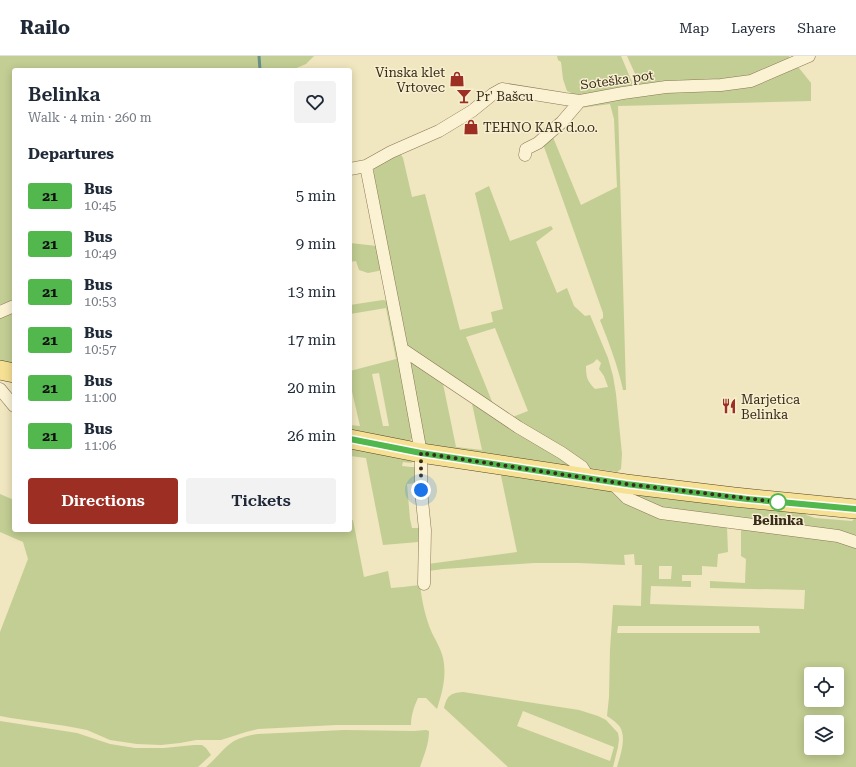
<!DOCTYPE html>
<html lang="en">
<head>
<meta charset="utf-8">
<style>
  :root { --surface:#fff; --page:#f2f2f3; --text:#1f2937; --muted:#747a83; --line:#e0e1e3; --accent:#9c2e23 }
  body { margin:0; font-family:"Roboto Serif",serif; background:var(--page); color:var(--text); height:100vh; display:flex; flex-direction:column; font-size:15px; white-space:nowrap }
  * { box-sizing:border-box; margin:0 }
  p { font-size:13px; color:var(--muted) }
  .icon { flex:none; width:22px; height:22px; fill:none; stroke:currentColor; stroke-width:2; stroke-linecap:round; stroke-linejoin:round }
  .map { position:relative; flex:1; overflow:hidden }
  .panel { position:absolute; left:12px; top:12px; width:340px; height:464px; display:flex; flex-direction:column; background:var(--surface); border-radius:4px; box-shadow:0 2px 10px #0003 }
  .panel>* { flex:none }
  .badge { padding:0 8px; border-radius:3px; font-size:14px; line-height:26px }
  .fabs { position:absolute; left:804px; top:611px; display:grid; gap:8px }
  .fabs a { display:grid; place-items:center; width:40px; height:40px; border-radius:4px; background:var(--surface); box-shadow:0 2px 10px #0003; font-size:20px }
  .you { position:absolute; width:20px; height:20px; margin:-10px; border:3px solid #fff; border-radius:50%; background:#1a73e8; box-shadow:0 0 0 6px #1a73e833 }
  .map>.badge { position:absolute; translate:-50% -50%; box-shadow:0 0 0 2px #fff }
  h2 { padding:0 16px; font-size:15px; line-height:36px }
  .round { display:grid; place-items:center; flex:none; width:42px; height:42px; border-radius:4px; background:var(--page) }
  .overview { display:flex; align-items:center; justify-content:space-between; height:68px; padding:0 16px }
  h1 { font-size:19px; font-weight:600; line-height:30px }
  .primary-button { display:flex; gap:8px; margin-top:auto; padding:8px 16px }
  .primary-button a { flex:1; height:46px; border-radius:4px; background:var(--accent); color:#fff; font-size:16px; font-weight:600; line-height:46px; text-align:center }
  .primary-button a+a { background:var(--page); color:var(--text) }
  ul { padding:0; list-style:none }
  li { display:flex; align-items:center; gap:12px; height:48px; padding:0 16px }
  li div { flex:1 }
  li b { display:block; font-size:15px }
  li em { font-style:normal }
  li .badge { min-width:44px; font-weight:700; text-align:center }
  header { display:flex; align-items:center; gap:24px; box-sizing:border-box; height:56px; padding:0 20px; background:var(--surface); border-bottom:1px solid var(--line) }
  header strong { font-size:19px }
  nav { display:flex; gap:22px; margin-inline-start:auto; font-size:14px }
  .map>svg:first-child { display:block }
  .green { fill:#c2ce93; fill-rule:evenodd }
  .lines { fill:none; stroke-linecap:round; stroke-linejoin:round }
  .stream { stroke:#69908a; stroke-width:3 }
  .street-casing { stroke:#8a7656; stroke-width:13 }
  .primary-casing { stroke:#57442b; stroke-width:20 }
  .street { stroke:#faf2d3; stroke-width:12 }
  .primary { stroke:#f6e094; stroke-width:19 }
  .line-casing { stroke:#fff; stroke-width:9 }
  .line { stroke:#52b84d; stroke-width:6 }
  .walk { stroke:#382c1c; stroke-width:4; stroke-dasharray:0 7.2 }
  .stop-dot { fill:#fff; stroke:#52b84d; stroke-width:2 }
  .labels { text-anchor:middle; dominant-baseline:central; stroke-width:3; stroke-linejoin:round; paint-order:stroke }
  .poi-label { font-size:13px; fill:#382c1c; stroke:#f7efcf; text-anchor:start }
  .street-label { font-size:13px; fill:#382c1c; stroke:#f7efcf }
  .stop-label { font-size:13px; font-weight:bold; fill:#382c1c; stroke:#f7efcf }
</style>
</head>
<body>
<header>
<strong>Railo</strong>
<nav><a>Map</a><a>Layers</a><a>Share</a></nav>
</header>
<div class="map">
<svg width="856" height="711" viewBox="0 0 856 711">
  <rect width="100%" height="100%" fill="#f0e6bf"/>
  <!-- green -->
  <path class="green" d="M0,0H314L306,8L292,14H14V244L0,249Z
    M557,0H621L632,26V30L577,40L567,35L563,23L561,6L558,4Z
    M627,0H789L790,4L748,20L726,24L639,30L637,22Z
    M789,11L799,12L811,27V45L618,50L626,334H623C618,310 609,287 600,264L603,262V257L543,88L552,79L581,149L617,131L614,63L610,48L580,52L583,47L703,32Z
    M400,97L403,102L412,141L425,138L460,274L493,266L491,256L503,253L475,137L489,130L510,185L551,170L553,173L536,186L557,237L567,232L574,250L585,260L590,259L608,302L613,320L616,338L622,398L621,413L617,416L589,412L510,362L528,355L495,272L466,281L495,353L411,295L404,284L373,116L375,111ZM597,303L601,307L599,313L604,320L608,331L595,333C587,325 586,321 586,310L593,307Z
    M350,187L377,190L383,214L368,217L359,214L356,205L350,206Z
    M383,244L388,245L414,380L410,385L350,376V369L360,370L350,327V315L396,303L386,252L350,258V249ZM379,317L389,370H383L372,318Z
    M14,254V311L0,308V260Z
    M408,303L442,323L456,391L482,394L471,343L575,412L425,389Z
    M350,389L416,403L411,407L403,406L402,410L411,411H417L418,427L407,428L410,463L412,472H419L418,486L383,489L366,402L350,400Z
    M500,415L612,435L620,441L725,470L727,472L728,496L718,498L717,511L702,510V519H682V525H691V531L651,530L650,548L804,553L805,534L710,532V525L745,527L746,503L741,500V472L856,488V711H617C620,701 625,686 622,676C621,669 613,664 607,660L609,641L610,594L613,549L641,550L642,509H635L634,498L624,499L625,509L579,507H534L443,513L428,515V508L517,496ZM659,510H672L671,523H659ZM618,570H759L760,577H617ZM811,618H837V644H811ZM811,666H837V692H811Z
    M632,435L806,456V459L815,462L852,465L854,463H856V482L684,459L631,440Z
    M0,438L14,444V474H350V464H353L364,521L388,515L391,532L403,531L420,529C422,545 425,561 432,577C436,585 441,593 443,602C447,620 442,637 437,653L426,642H418C414,651 411,659 411,669H336L258,673L246,676L221,684H196L180,687L161,689L137,688L110,684L87,674L66,670L11,662L0,660V576L28,503L23,486L0,476Z
    M463,636L579,654L598,660L606,664L618,677L619,683L618,691L613,711H508L444,652C447,640 450,637 463,636ZM523,655L614,691L610,705L517,670Z
    M0,665L77,677L110,688L135,692H164L194,689H202L206,692L211,699L198,711H0Z
    M344,674L414,675L426,674L429,675C429,688 424,699 420,711H206C216,703 224,691 234,685C242,681 250,679 258,678Z"/>
  <g class="lines">
    <!-- stream -->
    <path class="stream" d="M259,0L260,14"/>
    <!-- street casing -->
    <g class="street-casing">
      <path id="street" d="M525,99L526,93L538,87L562,66L580,45
        M366,110L402,293L421,397V434L425,474L424,528
        M350,113L366,110L391,96L439,75L472,55L493,38L502,33L565,43L580,45L623,37L666,31L721,29L751,25L809,0
        M0,256L14,250
        M402,293L518,371L562,397L582,411L589,422
        M0,333L14,350
        M611,426L627,442L661,457L838,480L856,486"/>
    </g>
    <!-- primary casing -->
    <g class="primary-casing">
      <path id="primary" d="M0,314L14,317
        M350,383L421,397L626,428L734,441L856,453"/>
    </g>
    <!-- street -->
    <use href="#street" class="street"/>
    <!-- primary -->
    <use href="#primary" class="primary"/>
  </g>
  <g class="lines">
    <!-- line casing -->
    <g class="line-casing">
      <path id="line" d="M350,383L421,397L626,428L747,443L856,453"/>
    </g>
    <!-- line -->
    <use href="#line" class="line"/>
    <!-- walk -->
    <path class="walk" d="M421,434V397L626,428L778,446"/>
  </g>
  <!-- icons -->
  <defs>
    <g id="shop-bare" transform="scale(1.2)"><path d="M-5-2.5h2.3a2.7 3.5 0 0 1 5.4 0H5L5.5 6h-11ZM-1.5-2.5h3a1.5 2.3 0 0 0-3 0Z" fill="#9c2e23" stroke="#f7efcf" stroke-width="2.5" paint-order="stroke"/></g>
    <g id="bar-bare" transform="scale(1.2)"><path d="M-6-5H6L.8 .8V4.5H3.5V6h-7V4.5H-.8V.8Z" fill="#9c2e23" stroke="#f7efcf" stroke-width="2.5" paint-order="stroke"/></g>
    <g id="restaurant-bare" transform="scale(1.2)"><path d="M-5-6h1v4h1v-4h1v4h1v-4h1v5L-1.5 .5V6h-2V.5L-5-1ZM5-6V6H3V1.5H1.5Q1.5-4 5-6Z" fill="#9c2e23" stroke="#f7efcf" stroke-width="2.5" paint-order="stroke"/></g>
  </defs>
  <g fill-rule="evenodd">
    <use href="#shop-bare" x="457" y="23"/>
    <use href="#bar-bare" x="464" y="40"/>
    <use href="#shop-bare" x="471" y="71"/>
    <use href="#restaurant-bare" x="729" y="350"/>
  </g>
  <!-- markers -->
  <circle class="stop-dot" cx="778" cy="446" r="8"/>
  <g class="labels">
    <!-- poi labels -->
    <g class="poi-label">
      <text x="445" y="16" text-anchor="end">Vinska klet<tspan x="445" dy="15">Vrtovec</tspan></text>
      <text x="476" y="40">Pr' Bašcu</text>
      <text x="483" y="71">TEHNO KAR d.o.o.</text>
      <text x="741" y="343">Marjetica<tspan x="741" dy="15">Belinka</tspan></text>
    </g>
    <!-- street labels -->
    <g class="street-label">
      <text transform="translate(617 24) rotate(-8)">Soteška pot</text>
    </g>
    <!-- stop labels -->
    <g class="stop-label">
      <text x="778" y="464">Belinka</text>
    </g>
  </g>
</svg>
<div class="fabs">
<a><svg class="icon" aria-label="locate" viewBox="0 0 24 24"><circle cx="12" cy="12" r="6"/><path d="M12 2v4M12 18v4M2 12h4M18 12h4"/></svg></a>
<a><svg class="icon" aria-label="layers" viewBox="0 0 24 24"><path d="M12 4l9 5-9 5-9-5zM3 14l9 5 9-5"/></svg></a>
</div>
<div class="you" style="left:421px;top:434px"></div>
<section class="panel">
<div class="overview"><div><h1>Belinka</h1><p>Walk · 4 min · 260 m</p></div><a class="round"><svg class="icon" aria-label="heart" viewBox="0 0 24 24"><path d="M12 20l-8-8c-3-5 5-10 8-4 3-6 11-1 8 4z"/></svg></a></div>
<h2>Departures</h2>
<ul>
<li><span class="badge" style="background:#52b84d;color:#111">21</span><div><b>Bus</b><p>10:45</p></div><em>5 min</em></li>
<li><span class="badge" style="background:#52b84d;color:#111">21</span><div><b>Bus</b><p>10:49</p></div><em>9 min</em></li>
<li><span class="badge" style="background:#52b84d;color:#111">21</span><div><b>Bus</b><p>10:53</p></div><em>13 min</em></li>
<li><span class="badge" style="background:#52b84d;color:#111">21</span><div><b>Bus</b><p>10:57</p></div><em>17 min</em></li>
<li><span class="badge" style="background:#52b84d;color:#111">21</span><div><b>Bus</b><p>11:00</p></div><em>20 min</em></li>
<li><span class="badge" style="background:#52b84d;color:#111">21</span><div><b>Bus</b><p>11:06</p></div><em>26 min</em></li>
</ul>
<div class="primary-button"><a>Directions</a><a>Tickets</a></div>
</section>
</div>
</body>
</html>
